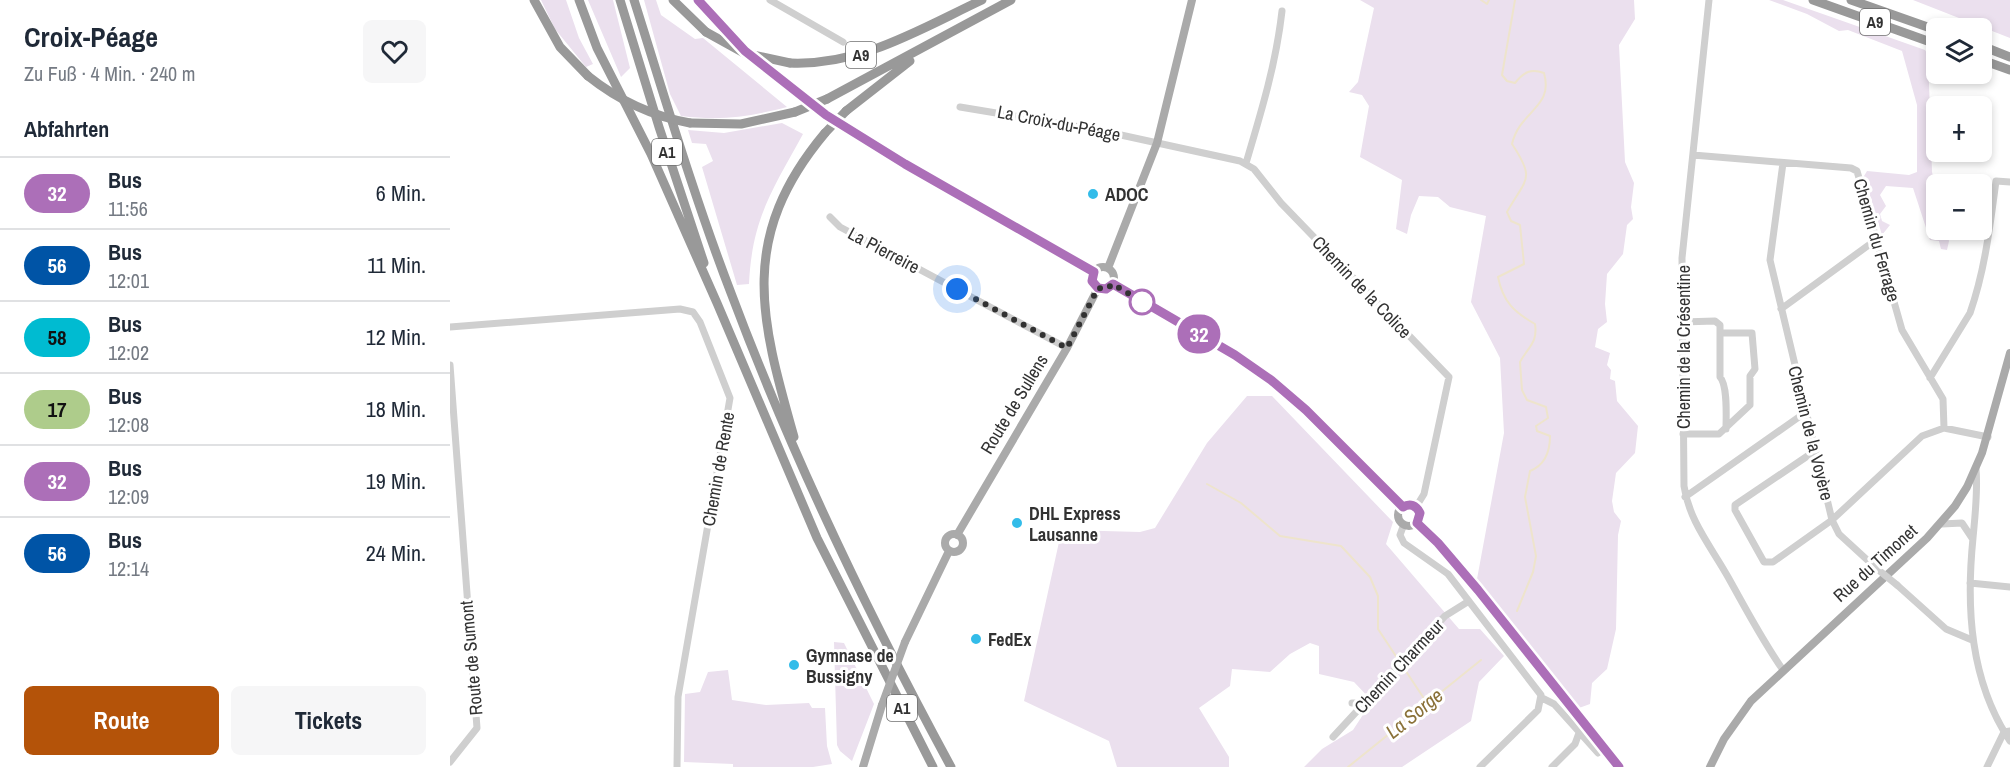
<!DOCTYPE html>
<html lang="de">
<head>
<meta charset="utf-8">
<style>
  :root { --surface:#fff; --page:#f6f6f7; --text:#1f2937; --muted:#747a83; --line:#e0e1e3; --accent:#b45309 }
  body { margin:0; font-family:"Archivo Narrow",sans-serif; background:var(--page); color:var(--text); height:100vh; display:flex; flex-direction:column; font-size:22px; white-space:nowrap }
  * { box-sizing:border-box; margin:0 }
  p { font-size:20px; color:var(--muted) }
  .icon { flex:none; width:33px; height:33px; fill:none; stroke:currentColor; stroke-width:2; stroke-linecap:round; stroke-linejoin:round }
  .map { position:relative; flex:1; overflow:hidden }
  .side { display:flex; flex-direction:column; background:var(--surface); width:450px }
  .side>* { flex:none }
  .badge { padding:0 12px; border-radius:20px; font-size:21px; line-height:39px }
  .fabs { position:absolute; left:1476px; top:18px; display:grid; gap:12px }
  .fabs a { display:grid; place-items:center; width:66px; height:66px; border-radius:9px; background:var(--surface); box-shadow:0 3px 9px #0003; font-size:30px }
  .you { position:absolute; width:30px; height:30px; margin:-15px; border:4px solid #fff; border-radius:50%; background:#1a73e8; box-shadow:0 0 0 9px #1a73e833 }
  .map>.badge { position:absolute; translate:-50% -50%; box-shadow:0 0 0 3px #fff }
  h2 { padding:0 24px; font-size:22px; line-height:54px }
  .round { display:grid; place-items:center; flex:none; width:63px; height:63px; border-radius:9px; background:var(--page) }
  .headline { display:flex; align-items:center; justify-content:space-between; height:102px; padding:0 24px }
  h1 { font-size:28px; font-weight:700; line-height:45px }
  .action { display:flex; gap:12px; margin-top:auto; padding:12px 24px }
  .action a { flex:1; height:69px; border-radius:9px; background:var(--accent); color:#fff; font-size:24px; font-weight:700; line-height:69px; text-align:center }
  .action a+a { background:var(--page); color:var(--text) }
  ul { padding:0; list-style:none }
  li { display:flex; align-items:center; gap:18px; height:72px; padding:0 24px; border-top:2px solid var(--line) }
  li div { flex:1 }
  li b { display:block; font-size:22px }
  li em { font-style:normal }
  li .badge { min-width:66px; font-weight:700; text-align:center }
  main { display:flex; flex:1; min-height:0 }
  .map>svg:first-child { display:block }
  .green { fill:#ebe0ee }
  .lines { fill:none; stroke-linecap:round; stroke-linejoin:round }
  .stream { stroke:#eee4cc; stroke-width:2 }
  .minor { stroke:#cfcfcf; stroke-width:7 }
  .major { stroke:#aaa; stroke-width:8 }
  .highway { stroke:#999; stroke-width:9 }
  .minor-bridge { stroke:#cfcfcf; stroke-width:7 }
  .major-bridge { stroke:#aaa; stroke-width:8 }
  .highway-bridge { stroke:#999; stroke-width:9 }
  .line-casing { stroke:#fff; stroke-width:14 }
  .line { stroke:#ac6fb8; stroke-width:9 }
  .walk { stroke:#323232; stroke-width:6; stroke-dasharray:0 10.8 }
  .poi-dot { fill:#33bce9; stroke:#fff; stroke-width:2 }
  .stop-dot { fill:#fff; stroke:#ac6fb8; stroke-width:3 }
  .labels { text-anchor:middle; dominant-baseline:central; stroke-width:6; stroke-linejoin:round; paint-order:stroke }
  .shield { fill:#fff; stroke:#707070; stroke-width:1.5 }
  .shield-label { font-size:16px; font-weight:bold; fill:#323232 }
  .street-label { font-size:18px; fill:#323232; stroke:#fff }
  .poi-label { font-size:18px; font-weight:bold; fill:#323232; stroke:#fff; text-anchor:start }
  .water-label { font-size:20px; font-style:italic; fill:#8a7138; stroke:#fff }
</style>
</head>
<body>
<main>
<section class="side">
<div class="headline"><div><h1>Croix-Péage</h1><p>Zu Fuß · 4 Min. · 240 m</p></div><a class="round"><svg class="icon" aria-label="heart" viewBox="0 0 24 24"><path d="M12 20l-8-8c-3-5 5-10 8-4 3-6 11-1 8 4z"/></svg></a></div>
<h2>Abfahrten</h2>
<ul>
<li><span class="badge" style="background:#ac6fb8;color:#fff">32</span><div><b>Bus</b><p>11:56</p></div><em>6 Min.</em></li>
<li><span class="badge" style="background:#0054a6;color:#fff">56</span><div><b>Bus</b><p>12:01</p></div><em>11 Min.</em></li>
<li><span class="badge" style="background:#00bbd1;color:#111">58</span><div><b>Bus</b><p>12:02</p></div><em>12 Min.</em></li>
<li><span class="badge" style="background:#aecc8b;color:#111">17</span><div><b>Bus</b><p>12:08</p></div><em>18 Min.</em></li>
<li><span class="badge" style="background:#ac6fb8;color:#fff">32</span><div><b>Bus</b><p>12:09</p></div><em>19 Min.</em></li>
<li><span class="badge" style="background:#0054a6;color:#fff">56</span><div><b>Bus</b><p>12:14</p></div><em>24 Min.</em></li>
</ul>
<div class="action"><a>Route</a><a>Tickets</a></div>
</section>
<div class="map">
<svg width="1560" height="767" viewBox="0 0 1560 767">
  <rect width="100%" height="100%" fill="#fff"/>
  <!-- green -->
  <path class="green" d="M91,0H116L129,38L143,64L136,67L105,29Z
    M138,0H163L180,68L171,77Z
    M194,0H206L211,15L245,39L253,38L337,107C298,117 271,121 231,116L220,94Z
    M910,0H1184L1185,19L1169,45L1175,162L1184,183L1181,207L1183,219L1177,225L1173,254L1157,274L1155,304L1157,322L1148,329L1145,347L1160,353L1157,365L1161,370L1160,379L1165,381L1167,401L1188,426L1185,453L1166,473L1162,501L1164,512L1171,521L1168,535L1166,629L1157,669L1142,683L1140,704L1129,708L1027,579L1054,433L1050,358L1021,302L1036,216L1000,207L988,197L969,196L961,215L957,234L946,229L952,180L910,157L919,106L912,95L899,92L908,82L924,8Z
    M1319,0H1333L1475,50L1478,55L1482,172L1486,188V230H1496L1499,241L1497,250L1491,249L1489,241L1480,240L1463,188L1436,186L1430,195L1436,206L1430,214L1432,221L1440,225L1432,235L1414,176L1417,171L1459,175L1467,172V105L1452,51L1398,30L1389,31L1357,14Z
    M1463,0H1560V38Z
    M332,123L353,134C323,189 302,218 299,284L287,285L252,167L263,161L256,144L242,143L238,130L274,133Z
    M797,396H822L943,522L936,544L1009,629H1030L1054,656L1029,682L1021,721L952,767H854L872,749L903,730L922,701L904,682L869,674V646L860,643L840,654L820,672L782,669L780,686L749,708L779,757V767H667L659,741L574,701L609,542L617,530L690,532L705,528L757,443Z
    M384,642L394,643L424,704L402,761L390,751L387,745Z
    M278,670L282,700L316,705L359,703L362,708H375L377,746L382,764L363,767H283V764L234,762L235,694L250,692L258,672Z"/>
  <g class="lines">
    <!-- stream -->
    <path class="stream" d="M1031,0L1037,4L1039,0
      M1065,0L1052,75L1057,81L1065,83C1074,72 1081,68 1094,73C1104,108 1070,110 1062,144C1086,180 1076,178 1057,212L1061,221L1070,225L1074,264L1048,277C1053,302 1064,312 1085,324C1088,343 1078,347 1070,362L1072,390L1077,400L1096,407L1098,418L1086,426L1087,431L1100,436C1100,452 1095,465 1080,471L1075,497L1086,556L1083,572L1067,611
      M757,484L791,503L830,536L891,546L920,577L928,596V629L977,703
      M898,767L1031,660"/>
    <!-- minor -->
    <path class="minor" d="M320,0L393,42
      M1259,0L1232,258L1234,486C1239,521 1262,548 1278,577C1296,609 1312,640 1333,670
      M510,107L648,130L790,161L804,169L831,203L999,377L974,494L966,507
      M1243,155L1401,168L1407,171L1452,330L1493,399L1494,428
      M796,163C811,113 826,64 832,11
      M1333,163L1320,260L1382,520L1389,534L1426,568
      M380,217L390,227L617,348
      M1331,309L1427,239
      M1232,322L1265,321L1270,325V377C1278,386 1276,417 1276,429
      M0,327L230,309L243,312L250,322L280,398L228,697L227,767
      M0,365L27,728L0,762
      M1480,378L1520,313C1535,270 1540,226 1546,181L1560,182
      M1233,434H1269L1300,405V376L1305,369L1302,333H1270
      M1365,454L1359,455L1285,505V510L1314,562H1323L1382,520L1472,436L1494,428L1538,437
      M1526,469C1528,491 1525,516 1523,538C1516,608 1520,681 1560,741
      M1235,497L1356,412
      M954,524L950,535L954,543L998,574L1091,695L1088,710L1030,767
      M1492,524L1512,523L1522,538
      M1520,583L1560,587
      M1447,585L1496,629L1522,640
      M1092,698L1104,704L1148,753
      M902,703H915
      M883,737L995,616L1019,601
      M1102,767L1125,744L1129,733
      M1537,767L1554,732L1560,731"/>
    <!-- major -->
    <path class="major" d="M248,0C310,78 396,130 481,180C535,211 589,242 643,272
      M642 278a11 11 0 1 1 22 0a11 11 0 1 1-22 0Z
      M658,268L707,143L742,0
      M663,284C715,316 771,343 820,380C869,416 910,464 953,507
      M948 515a11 11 0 1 1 22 0a11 11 0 1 1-22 0Z
      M967,523L984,538L1027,589L1166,767
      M495 543a9 9 0 1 1 18 0a9 9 0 1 1-18 0Z
      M507,535L617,348L648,288
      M455,642L499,551
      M413,767L432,705
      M1260,767L1274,739L1301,701L1477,538L1505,506L1517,487L1532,453L1560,353"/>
    <!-- highway -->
    <path class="highway" d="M84,0L110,47L138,76
      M129,0L147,48L201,154L267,303L367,538L483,767
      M170,0L209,127L254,263
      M184,0C215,98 244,197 281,293C342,456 418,614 501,767
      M223,0L256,32
      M1363,0L1486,44
      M1401,0L1486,30
      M1532,46L1560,57
      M1532,60L1560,70
      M340,63C411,66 470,29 532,0
      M377,99L561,0
      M396,111L460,61
      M240,123L291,124L345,112
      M344,437C310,317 288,237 375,133"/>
    <!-- minor-bridge -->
    <path class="minor-bridge" d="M1426,568L1447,585"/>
    <!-- major-bridge -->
    <path class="major-bridge" d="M432,705L455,642"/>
    <!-- highway-bridge -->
    <path class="highway-bridge" d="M256,32L294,53L340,63
      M138,76C168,100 201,116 240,123
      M345,112L377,99
      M375,133L396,111"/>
  </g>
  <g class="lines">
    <!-- line casing -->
    <g class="line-casing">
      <path id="line" d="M248,0L295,51L376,115L455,164L644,272L642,281L648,288L656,289L663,284L785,355L821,380L856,410L953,507C960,503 966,505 970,513L967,523L988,543L1028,590L1169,767"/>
    </g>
    <!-- line -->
    <use href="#line" class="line"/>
    <!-- walk -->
    <path class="walk" d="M507,289L617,348L648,288L656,289L663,284L692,302"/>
  </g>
  <!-- markers -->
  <g class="poi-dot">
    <circle cx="643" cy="194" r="6"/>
    <circle cx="567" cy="523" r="6"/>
    <circle cx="526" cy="639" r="6"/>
    <circle cx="344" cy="665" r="6"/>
  </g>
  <circle class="stop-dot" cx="692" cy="302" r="12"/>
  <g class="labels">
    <!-- shield labels -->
    <g class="shield">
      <rect x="1410" y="9" width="30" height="26" rx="4.5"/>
      <rect x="396" y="42" width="30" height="26" rx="4.5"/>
      <rect x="202" y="139" width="30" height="26" rx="4.5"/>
      <rect x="437" y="695" width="30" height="26" rx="4.5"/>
    </g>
    <g class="shield-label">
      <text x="1425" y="22">A9</text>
      <text x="411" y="55">A9</text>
      <text x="217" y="152">A1</text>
      <text x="452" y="708">A1</text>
    </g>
    <!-- street labels -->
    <g class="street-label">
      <text transform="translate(609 123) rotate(11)">La Croix-du-Péage</text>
      <text transform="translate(1427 240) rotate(74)">Chemin du Ferrage</text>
      <text transform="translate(434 250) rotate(28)">La Pierreire</text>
      <text transform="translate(912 287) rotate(46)">Chemin de la Colice</text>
      <text transform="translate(1233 347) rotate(-90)">Chemin de la Crésentine</text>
      <text transform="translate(564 404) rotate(-59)">Route de Sullens</text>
      <text transform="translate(1361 433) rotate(76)">Chemin de la Voyère</text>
      <text transform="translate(268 469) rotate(-80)">Chemin de Rente</text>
      <text transform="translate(1425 563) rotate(-42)">Rue du Timonet</text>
      <text transform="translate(21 658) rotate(-95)">Route de Sumont</text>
      <text transform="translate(949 666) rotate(-47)">Chemin Charmeur</text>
    </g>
    <!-- poi labels -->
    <g class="poi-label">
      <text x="655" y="194">ADOC</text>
      <text x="579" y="513">DHL Express<tspan x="579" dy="21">Lausanne</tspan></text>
      <text x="538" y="639">FedEx</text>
      <text x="356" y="655">Gymnase de<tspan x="356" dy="21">Bussigny</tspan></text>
    </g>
    <!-- water labels -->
    <g class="water-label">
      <text transform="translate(964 713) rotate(-39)">La Sorge</text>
    </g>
  </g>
</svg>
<div class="fabs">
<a><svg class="icon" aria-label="layers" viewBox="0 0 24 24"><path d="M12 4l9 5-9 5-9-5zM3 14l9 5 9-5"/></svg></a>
<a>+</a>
<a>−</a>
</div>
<div class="you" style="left:507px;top:289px"></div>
<b class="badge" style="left:749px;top:334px;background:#ac6fb8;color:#fff">32</b>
</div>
</main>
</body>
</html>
